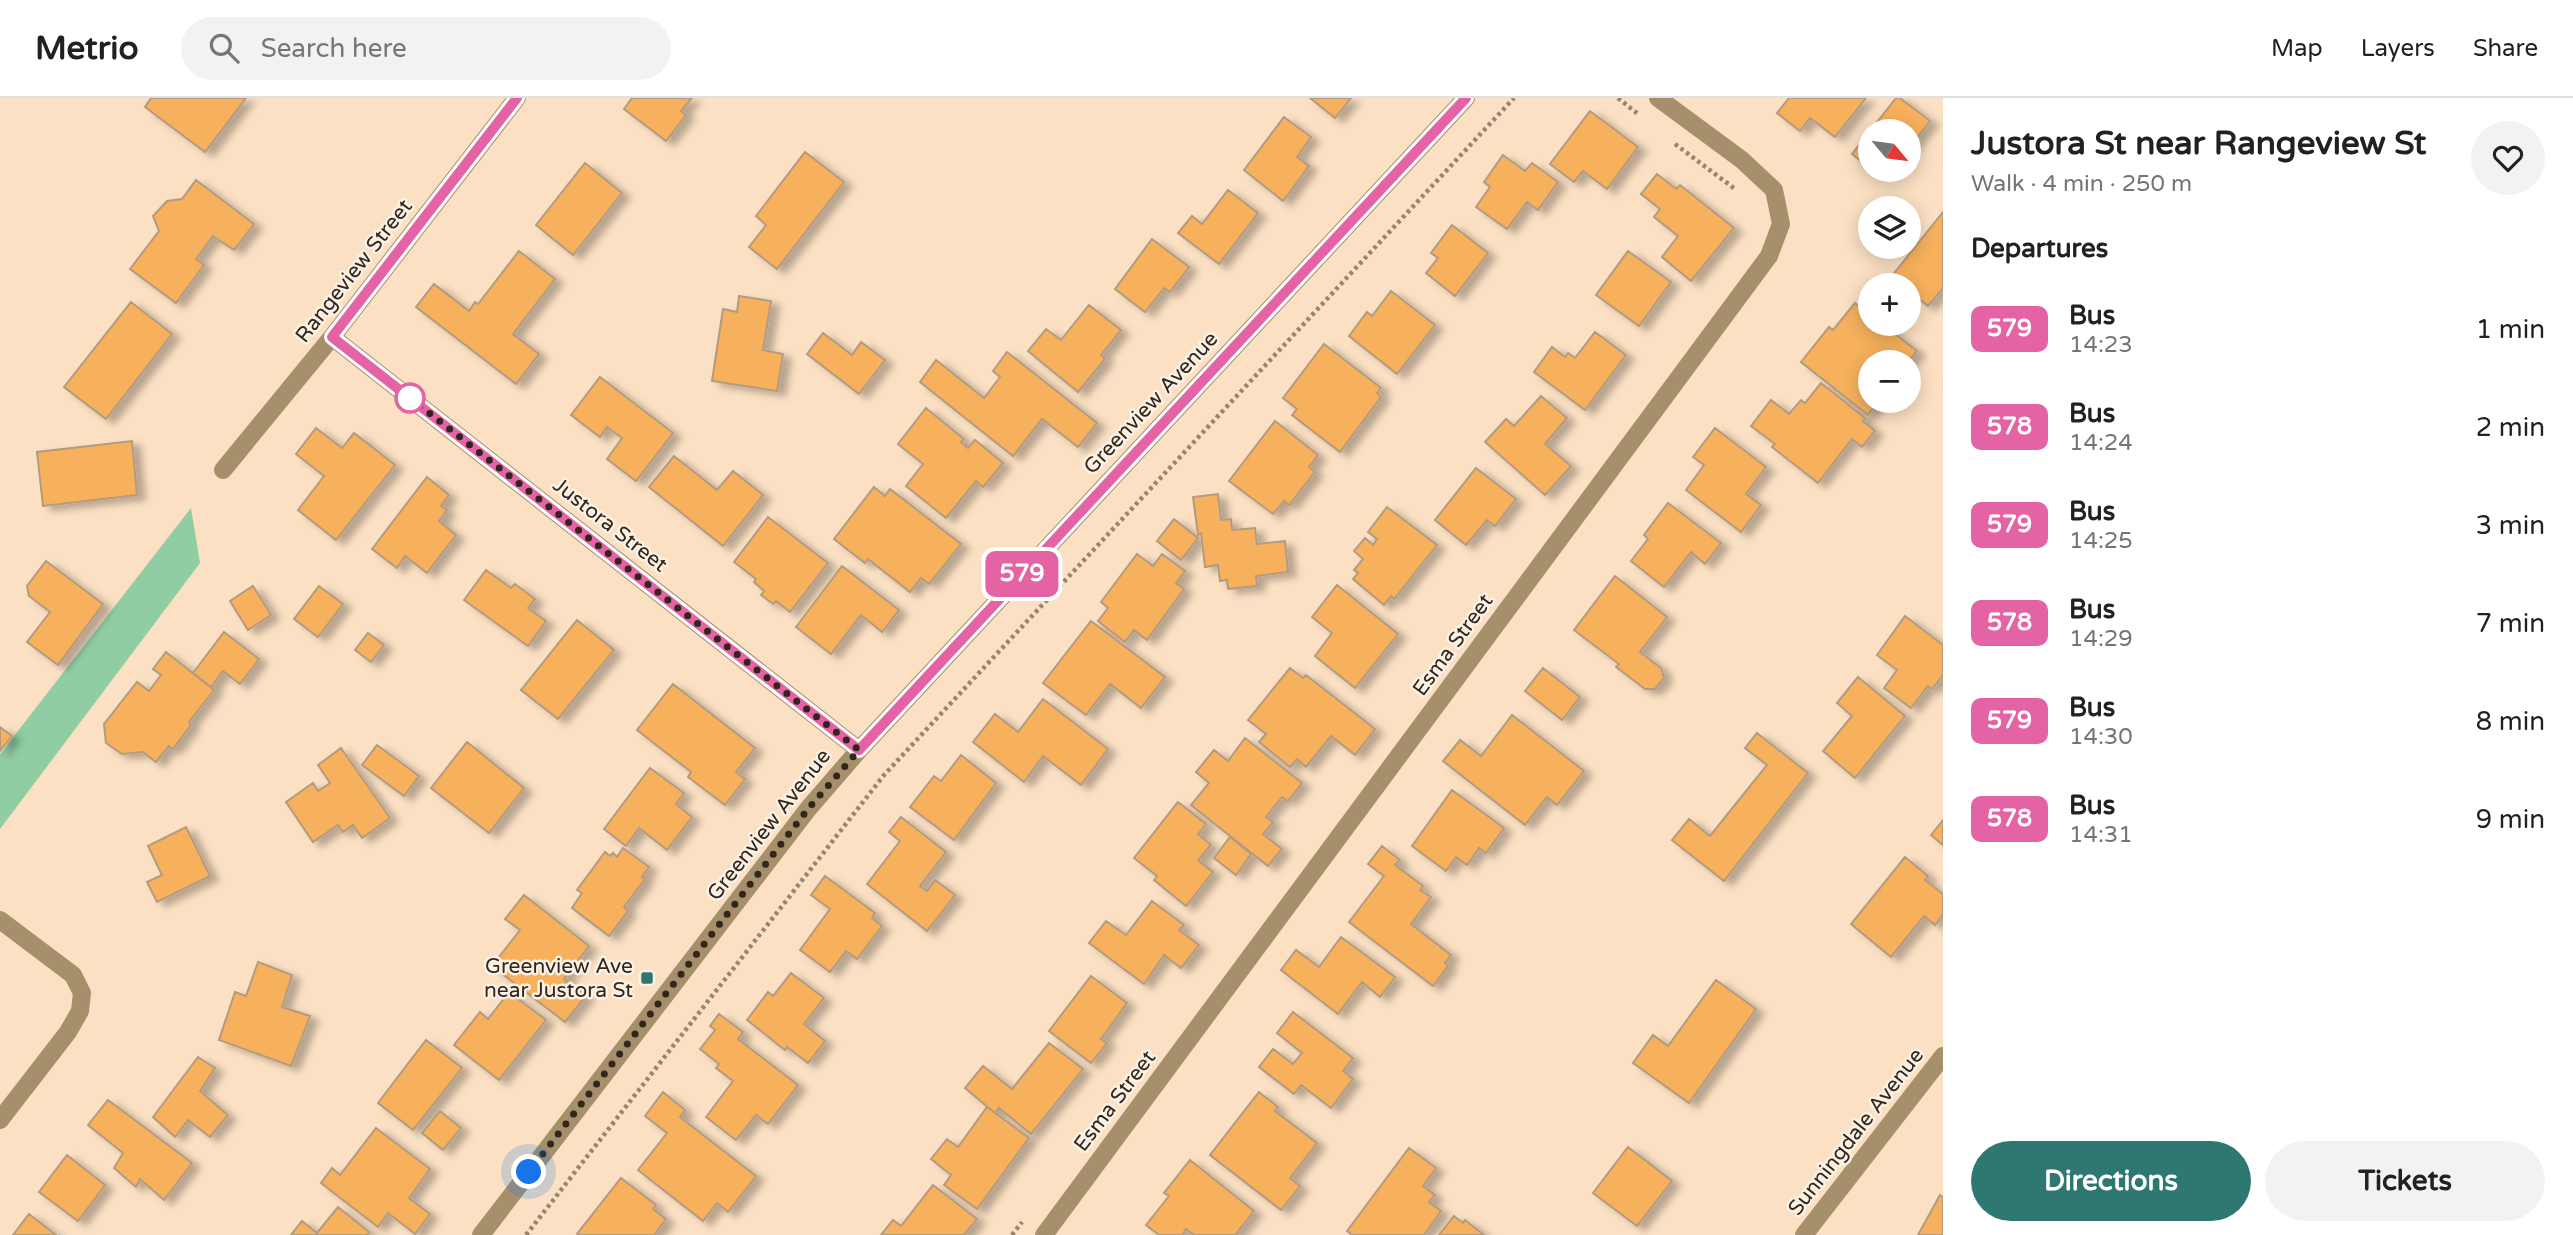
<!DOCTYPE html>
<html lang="en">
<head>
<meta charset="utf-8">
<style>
  :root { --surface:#fff; --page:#f2f2f2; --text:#202124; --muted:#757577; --line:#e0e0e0; --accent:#2f7872 }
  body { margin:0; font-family:"Varela Round",sans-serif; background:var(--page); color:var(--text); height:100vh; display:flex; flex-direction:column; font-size:26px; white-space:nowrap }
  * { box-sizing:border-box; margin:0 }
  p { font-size:23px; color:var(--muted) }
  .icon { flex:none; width:38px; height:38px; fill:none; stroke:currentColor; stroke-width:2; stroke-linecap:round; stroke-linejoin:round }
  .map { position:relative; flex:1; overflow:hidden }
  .panel { display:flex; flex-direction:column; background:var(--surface); width:630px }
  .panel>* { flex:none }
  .badge { padding:0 14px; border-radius:10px; font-size:24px; line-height:46px }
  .needle { width:46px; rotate:119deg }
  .buttons { position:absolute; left:1858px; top:21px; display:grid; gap:14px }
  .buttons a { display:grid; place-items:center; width:63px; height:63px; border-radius:50%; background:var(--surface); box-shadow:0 4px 18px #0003; font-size:35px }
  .you { position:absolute; width:35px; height:35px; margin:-18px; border:5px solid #fff; border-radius:50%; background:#1a73e8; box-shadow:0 0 0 10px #1a73e833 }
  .map>.badge { position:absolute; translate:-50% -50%; box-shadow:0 0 0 4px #fff }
  h2 { padding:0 28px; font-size:26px; line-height:63px }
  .round { display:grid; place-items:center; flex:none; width:74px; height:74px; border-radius:37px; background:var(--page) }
  .head { display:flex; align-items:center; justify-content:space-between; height:119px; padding:0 28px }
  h1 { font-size:33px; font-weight:700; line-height:52px }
  .button { display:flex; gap:14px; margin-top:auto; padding:14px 28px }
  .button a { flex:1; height:80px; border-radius:42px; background:var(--accent); color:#fff; font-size:28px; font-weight:700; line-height:80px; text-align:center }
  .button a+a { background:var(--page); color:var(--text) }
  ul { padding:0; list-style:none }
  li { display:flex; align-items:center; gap:21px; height:98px; padding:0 28px }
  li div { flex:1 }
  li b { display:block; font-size:26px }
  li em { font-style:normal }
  li .badge { min-width:77px; font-weight:700; text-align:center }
  header { display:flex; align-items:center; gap:42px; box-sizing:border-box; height:98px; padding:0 35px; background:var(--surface); border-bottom:2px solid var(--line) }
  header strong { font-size:33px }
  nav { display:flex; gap:38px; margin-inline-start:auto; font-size:24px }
  .search { width:490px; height:63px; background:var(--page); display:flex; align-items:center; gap:18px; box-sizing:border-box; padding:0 24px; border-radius:38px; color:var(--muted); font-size:26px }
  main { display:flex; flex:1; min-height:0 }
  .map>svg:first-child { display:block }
  .green { fill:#90cda3 }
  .building { fill:#f7b15d; stroke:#b49b7f; stroke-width:2; filter:url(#shadow) }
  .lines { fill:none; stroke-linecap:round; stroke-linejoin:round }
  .path { stroke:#988571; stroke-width:4.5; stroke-dasharray:3.5 3.5; stroke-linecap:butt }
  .street { stroke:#a6906b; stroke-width:18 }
  .line-casing { stroke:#fff; stroke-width:16 }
  .line { stroke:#e463a4; stroke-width:10 }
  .walk { stroke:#30261b; stroke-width:7; stroke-dasharray:0 12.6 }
  .stop-dot { fill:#fff; stroke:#e463a4; stroke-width:3.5 }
  .poi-dot { fill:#2f7872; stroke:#fcf1e5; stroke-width:2.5 }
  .labels { text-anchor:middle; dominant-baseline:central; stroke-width:5; stroke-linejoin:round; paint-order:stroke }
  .street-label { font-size:21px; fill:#30261b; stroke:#fcf1e5 }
  .poi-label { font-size:21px; fill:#30261b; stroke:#fcf1e5; text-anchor:end }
</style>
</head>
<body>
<header>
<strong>Metrio</strong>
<div class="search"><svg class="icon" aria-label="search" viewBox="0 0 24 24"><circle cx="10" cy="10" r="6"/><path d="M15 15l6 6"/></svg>Search here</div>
<nav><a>Map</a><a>Layers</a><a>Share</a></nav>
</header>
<main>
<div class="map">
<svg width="1943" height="1137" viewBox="0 0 1943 1137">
  <defs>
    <filter id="shadow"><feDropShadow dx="8" dy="4.5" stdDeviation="3.5" flood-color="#0004"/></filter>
  </defs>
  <rect width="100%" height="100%" fill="#fbe0c3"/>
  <!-- green -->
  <path class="green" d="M191,410L200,465L0,731V656Z"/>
  <!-- building -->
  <path class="building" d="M151,0H246L205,54L145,9Z
    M632,0H692L681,13L686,17L666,43L624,11Z
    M1310,0H1351L1335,20Z
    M1789,0H1866L1835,39L1810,20L1800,33L1777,15Z
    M1896,0H1900L1930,23L1909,50V33H1871V71L1852,56Z
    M1590,13L1638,49L1607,91L1583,73L1574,84L1550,66Z
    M1284,19L1311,39L1297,59L1309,68L1283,103L1244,72Z
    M805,54L844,84L777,171L749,149L766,127L756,118Z
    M1503,57L1525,73L1532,65L1558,84L1538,112L1527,104L1507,131L1476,109L1490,89L1484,84Z
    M585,65L622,95L573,157L536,127Z
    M1657,76L1676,91L1680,87L1734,130L1691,183L1662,159L1678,138L1654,119L1660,111L1641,96Z
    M196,82L254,126L234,152L213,138L196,161L204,167L176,205L130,171L159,133L153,118L167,103L182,101Z
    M1228,92L1258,115L1219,166L1178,135L1192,118L1202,126Z
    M1943,114V190L1928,208L1909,193V187H1902L1891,179Z
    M1452,127L1488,155L1455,198L1426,175L1438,160L1431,155Z
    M1152,141L1189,169L1170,194L1164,190L1145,214L1115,191Z
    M519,153L555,181L513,236L539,256L516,286L416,209L434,186L469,213L475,204L478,206Z
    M1628,153L1671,184L1639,228L1596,197Z
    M1391,193L1435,227L1397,276L1349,238L1367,214L1372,218Z
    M739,198L771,203L763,252L783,256L777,293L712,283L723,211L737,214Z
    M131,204L172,236L106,321L64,289Z
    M1855,205L1871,217V226H1882L1917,253L1908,264H1871V303H1878L1868,317L1801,264L1829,229L1833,232Z
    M1089,207L1121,232L1101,257L1105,261L1078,294L1028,253L1046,231L1061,242Z
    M1595,234L1626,257L1585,312L1534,274L1552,249L1565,259L1568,255L1575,260Z
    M823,235L852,257L861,244L885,262L859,296L807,256Z
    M1324,246L1381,290L1377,295L1381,299L1340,354L1292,317L1297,311L1283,300Z
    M1007,254L1097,325L1078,349L1042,321L1013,358L920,284L936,262L984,300L1000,279L993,273Z
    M600,279L673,335L636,383L607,361L622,340L607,329L600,339L571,317Z
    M1821,285L1865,320L1863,323L1875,333L1862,349L1852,341L1818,385L1772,349L1775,346L1751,328L1771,302L1789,316L1801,302L1805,305Z
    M1541,298L1567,320L1545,346L1571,368L1545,397L1485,344L1506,321L1514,328Z
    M926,310L964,341L961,344L968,350L975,342L1003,365L983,389L976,383L946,420L906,388L923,366L898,346Z
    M1275,323L1318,357L1309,369L1315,374L1289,407L1284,403L1273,416L1229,383Z
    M316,330L342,350L354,335L395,367L336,442L298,412L324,378L296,356Z
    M1715,330L1766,369L1746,396L1761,407L1741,434L1686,392L1704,367L1693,359Z
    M132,343L137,397L43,408L37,354Z
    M674,358L717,392L733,373L763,397L723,448L649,389Z
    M1476,370L1516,401L1495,428L1487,422L1466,447L1435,422Z
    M427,379L449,397L441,408L447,412L439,423L456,437L427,475L405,458L397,470L372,451Z
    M874,389L885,398L890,391L961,446L929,486L921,480L910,494L868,461L865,465L834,441Z
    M1218,396L1221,422L1231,421L1232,432L1255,430L1257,446L1285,443L1288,474L1256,478L1257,488L1228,491L1227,482L1220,483L1218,467L1205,469L1201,435L1198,437L1193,399Z
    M1668,405L1721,445L1705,466L1691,454L1664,489L1631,463L1648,441L1644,437Z
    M1387,409L1437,447L1394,501L1391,498L1384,507L1353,481L1358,475L1354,472L1363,461L1354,453L1365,440L1373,447L1377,441L1368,434Z
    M768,419L828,465L790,514L776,503L773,506L761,497L764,493L754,484L756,481L734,464Z
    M1174,421L1198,440L1181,462L1157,443Z
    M1137,456L1153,468L1162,456L1185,473L1176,485L1184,491L1147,542L1134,532L1125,544L1098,523L1108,510L1101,504Z
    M46,463L103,506L58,567L27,544L50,514L29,498L27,488Z
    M842,468L899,512L882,534L861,517L831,556L796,529Z
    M486,472L511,490L515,486L535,501L528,510L546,523L528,548L464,502Z
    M1615,478L1667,519L1640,554L1661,570L1664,580L1655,591H1645L1616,569L1619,566L1574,532Z
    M1337,487L1398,536L1355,590L1315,558L1332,535L1312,519Z
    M253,488L271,517L248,532L230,503Z
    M319,488L343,506L318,539L294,521Z
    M1905,518L1943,547V577L1932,591L1928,588L1911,610L1884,590L1897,572L1877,557Z
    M577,522L614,552L558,621L521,592Z
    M1091,523L1165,579L1141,610L1110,586L1086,617L1043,585Z
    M224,534L259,561L240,586L223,573L211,589L193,575Z
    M368,535L384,547L371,564L355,552Z
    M166,554L214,592L189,624L191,627L173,651L169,648L156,664L143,654L122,656L106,645L104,626L137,584L149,593L161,577L153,571Z
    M1290,570L1303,580L1306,577L1375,631L1355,657L1331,638L1306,669L1297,661L1290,669L1259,644L1266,636L1248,622Z
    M1543,570L1580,599L1562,622L1525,593Z
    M1858,579L1905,618L1855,680L1823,653L1852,618L1837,605Z
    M673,586L755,650L736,674L745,681L725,707L688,679L691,674L637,632Z
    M1043,601L1108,651L1081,687L1043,658L1024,684L973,644L995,616L1018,634Z
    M1512,617L1584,673L1557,707L1547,699L1525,727L1443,663L1460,642L1481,658Z
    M0,629L12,638L0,653Z
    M1757,635L1808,675L1724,783L1672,742L1689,721L1710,738L1767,667L1745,650Z
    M1245,640L1302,685L1288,703L1282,699L1266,719L1273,724L1263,736L1282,751L1268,768L1191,707L1209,685L1196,674L1214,652L1228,663Z
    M467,644L524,690L489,735L431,690Z
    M377,647L419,678L404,698L362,667Z
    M341,650L390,720L362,740L353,727L343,734L338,727L313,744L286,704L313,685L318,693L330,685L318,667Z
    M961,657L996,685L954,742L910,709L934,678L941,683Z
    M650,670L684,695L676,706L692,719L667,752L639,730L626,748L604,731Z
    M1452,692L1504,730L1486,755L1479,750L1467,767L1456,759L1446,773L1412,748Z
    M1178,704L1206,726L1198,736L1211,747L1198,762L1213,774L1186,808L1154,782L1157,778L1134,760Z
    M901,719L946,754L920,788L927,793L935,782L955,797L927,833L867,786L900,743L889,734Z
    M1943,722V747L1931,737Z
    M186,729L210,778L157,804L147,784L162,777L148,748Z
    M1230,739L1251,756L1236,777L1214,760Z
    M1382,748L1400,762L1395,767L1423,788L1420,792L1431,799L1411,826L1451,857L1445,865L1448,868L1433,888L1349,824L1384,778L1368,766Z
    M623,750L649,769L642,779L645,781L624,809L628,813L609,838L572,810L582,795L577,792L605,754L610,758L613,755L617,759Z
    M1905,759L1928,778L1925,782L1943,796V816L1935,827L1924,818L1891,859L1851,826Z
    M825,778L875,815L872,820L882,828L857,861L846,853L830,874L800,852L830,811L811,797Z
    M524,797L589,848L564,881L586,898L565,924L492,868L520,832L505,821Z
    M1152,803L1184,827L1179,832L1199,847L1181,870L1164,857L1144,886L1089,845L1106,823L1126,837Z
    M1341,839L1395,879L1380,899L1362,884L1338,916L1281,872L1296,852L1319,869Z
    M258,864L292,877L282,909L310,918L291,968L219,942L235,894L246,898Z
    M791,875L824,900L804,926L825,943L808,965L787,949L785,952L747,922L768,894L773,898Z
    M1091,878L1127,905L1101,941L1107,945L1091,965L1049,933Z
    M1716,882L1756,911L1689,1005L1633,965L1653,937L1668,948Z
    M509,894L546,922L499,982L454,947L480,914L488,921Z
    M1293,914L1353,960L1343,973L1353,981L1331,1010L1301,987L1294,996L1259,969L1273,951L1293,966L1302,955L1277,935Z
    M719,916L743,934L738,941L798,987L768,1026L756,1017L736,1042L706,1019L733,983L716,970L719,966L700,951L715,932L710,928Z
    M426,942L462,970L413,1032L378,1005Z
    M1049,945L1083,971L1031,1036L999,1010L995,1015L965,990L983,968L1012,991Z
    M198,959L215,970L200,993L228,1017L210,1039L188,1022L175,1039L153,1019Z
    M663,994L685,1012L680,1019L756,1078L728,1114L717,1105L703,1123L638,1072L667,1035L645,1018Z
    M1259,994L1278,1009L1275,1013L1317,1045L1290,1080L1300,1088L1281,1112L1210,1057Z
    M108,1002L192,1065L164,1102L140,1081L136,1089L114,1070L123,1055L88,1027Z
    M987,1009L1029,1040L977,1111L944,1087L951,1077L931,1061L947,1041L958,1049Z
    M440,1013L461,1030L443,1052L422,1035Z
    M376,1030L430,1071L409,1100L430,1116L415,1136L388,1115L378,1129L321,1085L332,1070L340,1077Z
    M1628,1049L1672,1083L1637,1128L1593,1095Z
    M1409,1050L1436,1070L1423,1088L1435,1097L1429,1104L1441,1113L1424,1137H1352L1347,1133Z
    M67,1057L105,1087L78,1123L39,1094Z
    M1190,1062L1254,1113L1235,1137H1194L1186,1131L1182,1137H1159L1146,1127L1169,1098L1164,1095Z
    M621,1080L656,1107L653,1111L666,1121L654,1137H578L577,1136Z
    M933,1087L977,1121L964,1137H881L893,1122L901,1128Z
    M1940,1097L1943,1099V1137H1918Z
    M338,1109L369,1134L367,1137H291L302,1123L317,1135Z
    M29,1116L56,1137H13Z
    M1454,1118L1463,1125L1465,1122L1484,1137H1439Z"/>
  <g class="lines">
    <!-- path -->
    <path class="path" d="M1618,0L1638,16
      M1675,46L1735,91
      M526,1137L884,677L1514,0
      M1012,1137L1022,1124"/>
    <!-- street -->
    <path class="street" d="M332,239L859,652
      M223,372L332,239L517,0
      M0,822L73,877L82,895L80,913L68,934L0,1022
      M481,1137L808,711L859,652L1466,0
      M1044,1137L1769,158L1781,126L1774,92L1742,62L1658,0
      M1804,1137L1943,958"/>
  </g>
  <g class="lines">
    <!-- line casing -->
    <g class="line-casing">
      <path id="line" d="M517,0L332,239L859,652L1466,0"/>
    </g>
    <!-- line -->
    <use href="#line" class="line"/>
    <!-- walk -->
    <path class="walk" d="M410,300L859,652L808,711L529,1074"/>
  </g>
  <!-- markers -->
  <circle class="stop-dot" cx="410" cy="300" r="14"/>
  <rect class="poi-dot" x="640" y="873" width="14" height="14" rx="3.5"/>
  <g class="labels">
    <!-- street labels -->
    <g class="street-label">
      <text transform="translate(354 173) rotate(-52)">Rangeview Street</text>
      <text transform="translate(1151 305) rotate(-47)">Greenview Avenue</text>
      <text transform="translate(610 427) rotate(38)">Justora Street</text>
      <text transform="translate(1453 547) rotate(-54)">Esma Street</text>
      <text transform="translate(769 727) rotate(-52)">Greenview Avenue</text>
      <text transform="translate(1115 1003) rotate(-53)">Esma Street</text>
      <text transform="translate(1856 1034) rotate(-52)">Sunningdale Avenue</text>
    </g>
    <!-- poi labels -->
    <g class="poi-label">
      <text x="633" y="868">Greenview Ave<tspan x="633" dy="24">near Justora St</tspan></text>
    </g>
  </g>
</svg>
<div class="buttons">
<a><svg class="needle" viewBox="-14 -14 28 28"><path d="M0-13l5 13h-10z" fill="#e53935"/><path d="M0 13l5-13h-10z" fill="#757577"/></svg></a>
<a><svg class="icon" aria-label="layers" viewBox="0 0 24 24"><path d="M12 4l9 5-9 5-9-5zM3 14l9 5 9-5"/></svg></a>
<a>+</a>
<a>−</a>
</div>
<div class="you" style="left:529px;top:1074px"></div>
<b class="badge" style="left:1022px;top:476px;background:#e463a4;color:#fff">579</b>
</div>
<section class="panel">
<div class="head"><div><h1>Justora St near Rangeview St</h1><p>Walk · 4 min · 250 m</p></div><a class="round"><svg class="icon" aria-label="heart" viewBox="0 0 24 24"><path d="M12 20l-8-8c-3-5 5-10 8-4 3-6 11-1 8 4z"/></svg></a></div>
<h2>Departures</h2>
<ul>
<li><span class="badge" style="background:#e463a4;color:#fff">579</span><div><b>Bus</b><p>14:23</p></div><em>1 min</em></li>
<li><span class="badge" style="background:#e463a4;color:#fff">578</span><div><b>Bus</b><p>14:24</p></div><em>2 min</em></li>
<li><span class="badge" style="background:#e463a4;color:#fff">579</span><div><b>Bus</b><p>14:25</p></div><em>3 min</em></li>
<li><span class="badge" style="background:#e463a4;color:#fff">578</span><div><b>Bus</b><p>14:29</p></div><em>7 min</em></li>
<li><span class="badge" style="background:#e463a4;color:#fff">579</span><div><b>Bus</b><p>14:30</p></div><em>8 min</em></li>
<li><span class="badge" style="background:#e463a4;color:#fff">578</span><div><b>Bus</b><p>14:31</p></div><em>9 min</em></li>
</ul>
<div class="button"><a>Directions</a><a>Tickets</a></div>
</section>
</main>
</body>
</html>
